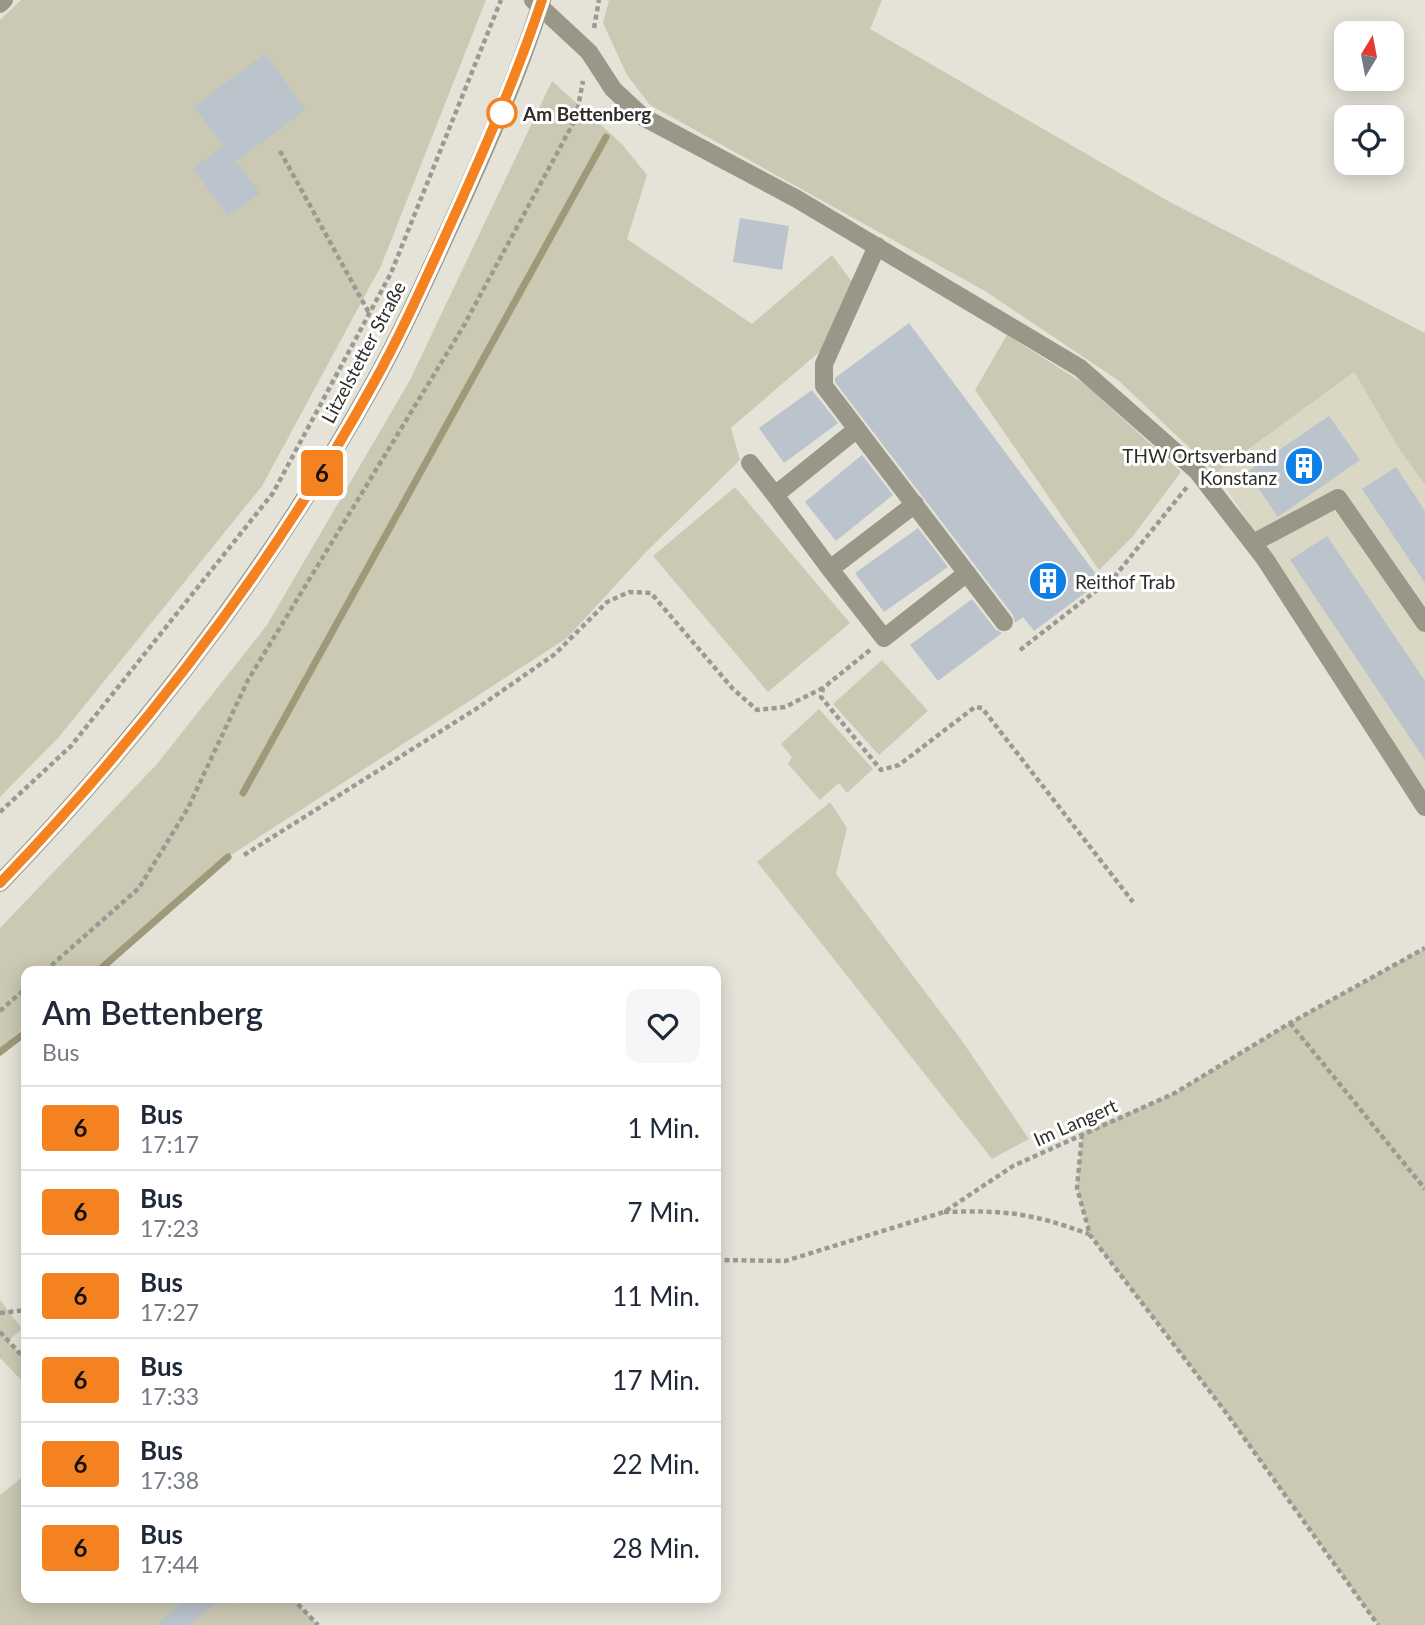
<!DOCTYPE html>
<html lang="de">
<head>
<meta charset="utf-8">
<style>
  :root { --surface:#fff; --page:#f6f6f7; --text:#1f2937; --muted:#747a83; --line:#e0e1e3 }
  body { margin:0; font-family:Lato,sans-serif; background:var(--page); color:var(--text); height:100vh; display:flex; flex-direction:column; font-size:26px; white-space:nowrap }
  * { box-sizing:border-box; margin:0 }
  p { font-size:23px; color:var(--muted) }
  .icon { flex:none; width:38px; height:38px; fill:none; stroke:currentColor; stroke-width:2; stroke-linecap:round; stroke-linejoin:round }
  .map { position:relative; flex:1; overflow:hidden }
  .side { position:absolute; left:21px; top:966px; width:700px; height:637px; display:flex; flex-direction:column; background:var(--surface); border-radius:14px; box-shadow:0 4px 18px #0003 }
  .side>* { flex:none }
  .badge { padding:0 14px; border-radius:5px; font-size:24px; line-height:46px }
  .needle { width:46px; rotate:10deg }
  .buttons { position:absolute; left:1334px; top:21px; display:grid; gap:14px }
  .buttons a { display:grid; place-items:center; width:70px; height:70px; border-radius:14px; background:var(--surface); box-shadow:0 4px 18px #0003; font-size:35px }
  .map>.badge { position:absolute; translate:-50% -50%; box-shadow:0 0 0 4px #fff }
  .round { display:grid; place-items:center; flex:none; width:74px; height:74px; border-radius:14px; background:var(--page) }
  .summary { display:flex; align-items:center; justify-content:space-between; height:119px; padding:0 21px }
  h1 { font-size:33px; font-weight:600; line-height:52px }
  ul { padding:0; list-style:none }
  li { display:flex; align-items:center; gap:21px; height:84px; padding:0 21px; border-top:2px solid var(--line) }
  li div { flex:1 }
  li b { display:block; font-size:26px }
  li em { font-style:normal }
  li .badge { min-width:77px; font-weight:700; text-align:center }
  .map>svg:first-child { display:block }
  .built { fill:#dad8c5 }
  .green { fill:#cbc9b4 }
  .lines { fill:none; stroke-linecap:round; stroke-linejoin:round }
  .stream { stroke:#9e9a79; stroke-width:7 }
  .building { fill:#bbc3cc }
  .path { stroke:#9b9991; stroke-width:4.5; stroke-dasharray:5 3.5; stroke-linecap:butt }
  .minor { stroke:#989788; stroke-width:18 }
  .line-casing { stroke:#fff; stroke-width:16 }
  .line { stroke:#f58220; stroke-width:10 }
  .stop-dot { fill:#fff; stroke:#f58220; stroke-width:3.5 }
  .labels { text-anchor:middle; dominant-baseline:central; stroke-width:6; stroke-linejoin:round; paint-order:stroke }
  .stop-label { font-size:19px; font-weight:bold; fill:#2e2d29; stroke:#fff; text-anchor:start }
  .street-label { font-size:19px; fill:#2e2d29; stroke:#fff }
  .poi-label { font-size:19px; fill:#2e2d29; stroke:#fff; text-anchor:end }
</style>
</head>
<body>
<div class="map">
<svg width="1425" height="1625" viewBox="0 0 1425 1625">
  <rect width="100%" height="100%" fill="#e5e3d8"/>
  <!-- built -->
  <path class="built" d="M1354,372L1401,452L1425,485V790L1216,473Z"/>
  <!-- green -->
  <path class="green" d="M21,0H486L381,266L262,486L59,737L0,797V20Z
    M609,0H882L870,29L1168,201L1425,333V485L1401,452L1354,372L1216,473L1119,381L985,291L650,105L627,75L603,23Z
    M552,81L621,143L647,175L627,239L752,324L832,255L855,286L825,347L731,428L740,460L646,552L567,638L228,857L92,971H26V1026L0,1048V928L157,764L267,625L410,380Z
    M1007,335L1086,385L1181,472L1133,536L1099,570L975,390Z
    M735,487L850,623L768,692L653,556Z
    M882,660L928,711L879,755L833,704Z
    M819,709L873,769L847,793L839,783L820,800L788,764L792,757L781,744Z
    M830,802L847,828L836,874L960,1038L1029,1139L992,1159L757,862Z
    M1425,948V1625H1378L1227,1414L1090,1235L1077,1188L1082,1133L1175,1093L1290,1023Z
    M0,1300L22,1329L8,1341L26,1360V1385L0,1358Z
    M26,1474V1598H229L236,1604L244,1598H292L318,1625H0V1495Z"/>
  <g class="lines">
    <!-- stream -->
    <path class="stream" d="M243,793L606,137
      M98,971L228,857
      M0,1052L26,1032"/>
  </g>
  <!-- building -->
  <path class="building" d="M265,54L306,110L236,161L260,193L228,216L193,168L223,146L194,106Z
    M740,218L789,226L782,270L733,262Z
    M909,323L1101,581L1034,631L1023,617L1015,623L1013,615L835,382V378Z
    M812,390L838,423L784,463L759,428Z
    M1329,416L1360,460L1278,517L1247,472Z
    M862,455L893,495L836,541L805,502Z
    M1396,467L1425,511V583L1362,489Z
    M918,528L948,567L884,612L855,573Z
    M1327,536L1425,681V760L1290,560Z
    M972,599L995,629L1002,633L938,681L910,645Z
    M187,1598H221L190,1625H156Z"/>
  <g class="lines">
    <!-- path -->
    <path class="path" d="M594,28L599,0
      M280,151L369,313
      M870,650L823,688L821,697L881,770L899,765L975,707L982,708L1133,902
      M1020,650L1115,576L1187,487
      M0,812L71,746L273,493L391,273L501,0
      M244,855L476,709L555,654L607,602L629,592L651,593L733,689L757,710L785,707L823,688
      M45,971L139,888L188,808L248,680L463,327L576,118L583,81
      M0,1011L26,988
      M1290,1023L1425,1189
      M1082,1134L1077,1188L1090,1235L1227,1414L1378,1625
      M944,1212C1006,1210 1031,1213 1089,1234
      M716,1260L785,1261L944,1212L1013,1166L1175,1093L1290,1023L1425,948
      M0,1313L26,1310
      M0,1332L26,1360
      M292,1598L318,1625"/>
    <!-- minor -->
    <path class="minor" d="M533,0L589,52L613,89L643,117L797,199L1080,368L1197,471L1265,559L1425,807
      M0,4L4,0
      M877,246L824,364V386L1004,622
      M857,429L775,495L830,569L915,504
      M750,463L775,495
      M1253,543L1338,498L1425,623
      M830,569L884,638L967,573
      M0,883C144,733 271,567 372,386C402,333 427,276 453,220C486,148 518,76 542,0"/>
  </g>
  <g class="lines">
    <!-- line casing -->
    <g class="line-casing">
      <path id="line" d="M0,883C144,733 271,568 372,386C404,329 430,269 457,210C488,141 518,72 542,0"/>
    </g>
    <!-- line -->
    <use href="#line" class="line"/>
  </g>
  <!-- icons -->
  <defs>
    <g id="building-disc" transform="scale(2.0125)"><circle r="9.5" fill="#0d7fe6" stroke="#fff"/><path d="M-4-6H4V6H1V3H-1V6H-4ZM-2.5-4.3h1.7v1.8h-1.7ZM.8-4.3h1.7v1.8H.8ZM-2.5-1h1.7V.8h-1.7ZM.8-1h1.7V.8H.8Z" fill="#fff"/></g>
  </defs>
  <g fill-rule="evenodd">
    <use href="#building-disc" x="1304" y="466"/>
    <use href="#building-disc" x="1048" y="581"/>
  </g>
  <!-- markers -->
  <circle class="stop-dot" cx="502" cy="113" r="14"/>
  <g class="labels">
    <!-- stop labels -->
    <g class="stop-label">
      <text x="523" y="113">Am Bettenberg</text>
    </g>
    <!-- street labels -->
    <g class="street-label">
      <text transform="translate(363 352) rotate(-62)">Litzelstetter Straße</text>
      <text transform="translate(1075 1122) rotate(-24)">Im Langert</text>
    </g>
    <!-- poi labels -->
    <g class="poi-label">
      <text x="1277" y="455">THW Ortsverband<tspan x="1277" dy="22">Konstanz</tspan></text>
      <text x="1075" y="581" text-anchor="start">Reithof Trab</text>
    </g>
  </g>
</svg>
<div class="buttons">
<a><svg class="needle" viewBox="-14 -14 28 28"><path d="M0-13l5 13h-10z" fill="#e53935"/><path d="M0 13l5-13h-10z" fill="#747a83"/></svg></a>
<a><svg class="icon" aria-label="locate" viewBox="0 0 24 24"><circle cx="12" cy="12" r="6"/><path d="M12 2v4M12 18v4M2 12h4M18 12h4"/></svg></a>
</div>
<b class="badge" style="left:322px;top:473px;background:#f58220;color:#111">6</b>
<section class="side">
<div class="summary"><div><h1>Am Bettenberg</h1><p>Bus</p></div><a class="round"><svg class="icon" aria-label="heart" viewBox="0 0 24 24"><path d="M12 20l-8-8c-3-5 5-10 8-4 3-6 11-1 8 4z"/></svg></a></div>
<ul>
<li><span class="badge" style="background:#f58220;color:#111">6</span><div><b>Bus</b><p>17:17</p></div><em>1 Min.</em></li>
<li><span class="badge" style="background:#f58220;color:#111">6</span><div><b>Bus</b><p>17:23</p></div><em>7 Min.</em></li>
<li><span class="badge" style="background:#f58220;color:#111">6</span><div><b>Bus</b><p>17:27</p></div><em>11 Min.</em></li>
<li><span class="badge" style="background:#f58220;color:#111">6</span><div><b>Bus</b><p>17:33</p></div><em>17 Min.</em></li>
<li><span class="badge" style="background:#f58220;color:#111">6</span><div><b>Bus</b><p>17:38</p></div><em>22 Min.</em></li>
<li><span class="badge" style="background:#f58220;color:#111">6</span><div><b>Bus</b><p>17:44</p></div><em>28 Min.</em></li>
</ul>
</section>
</div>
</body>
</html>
